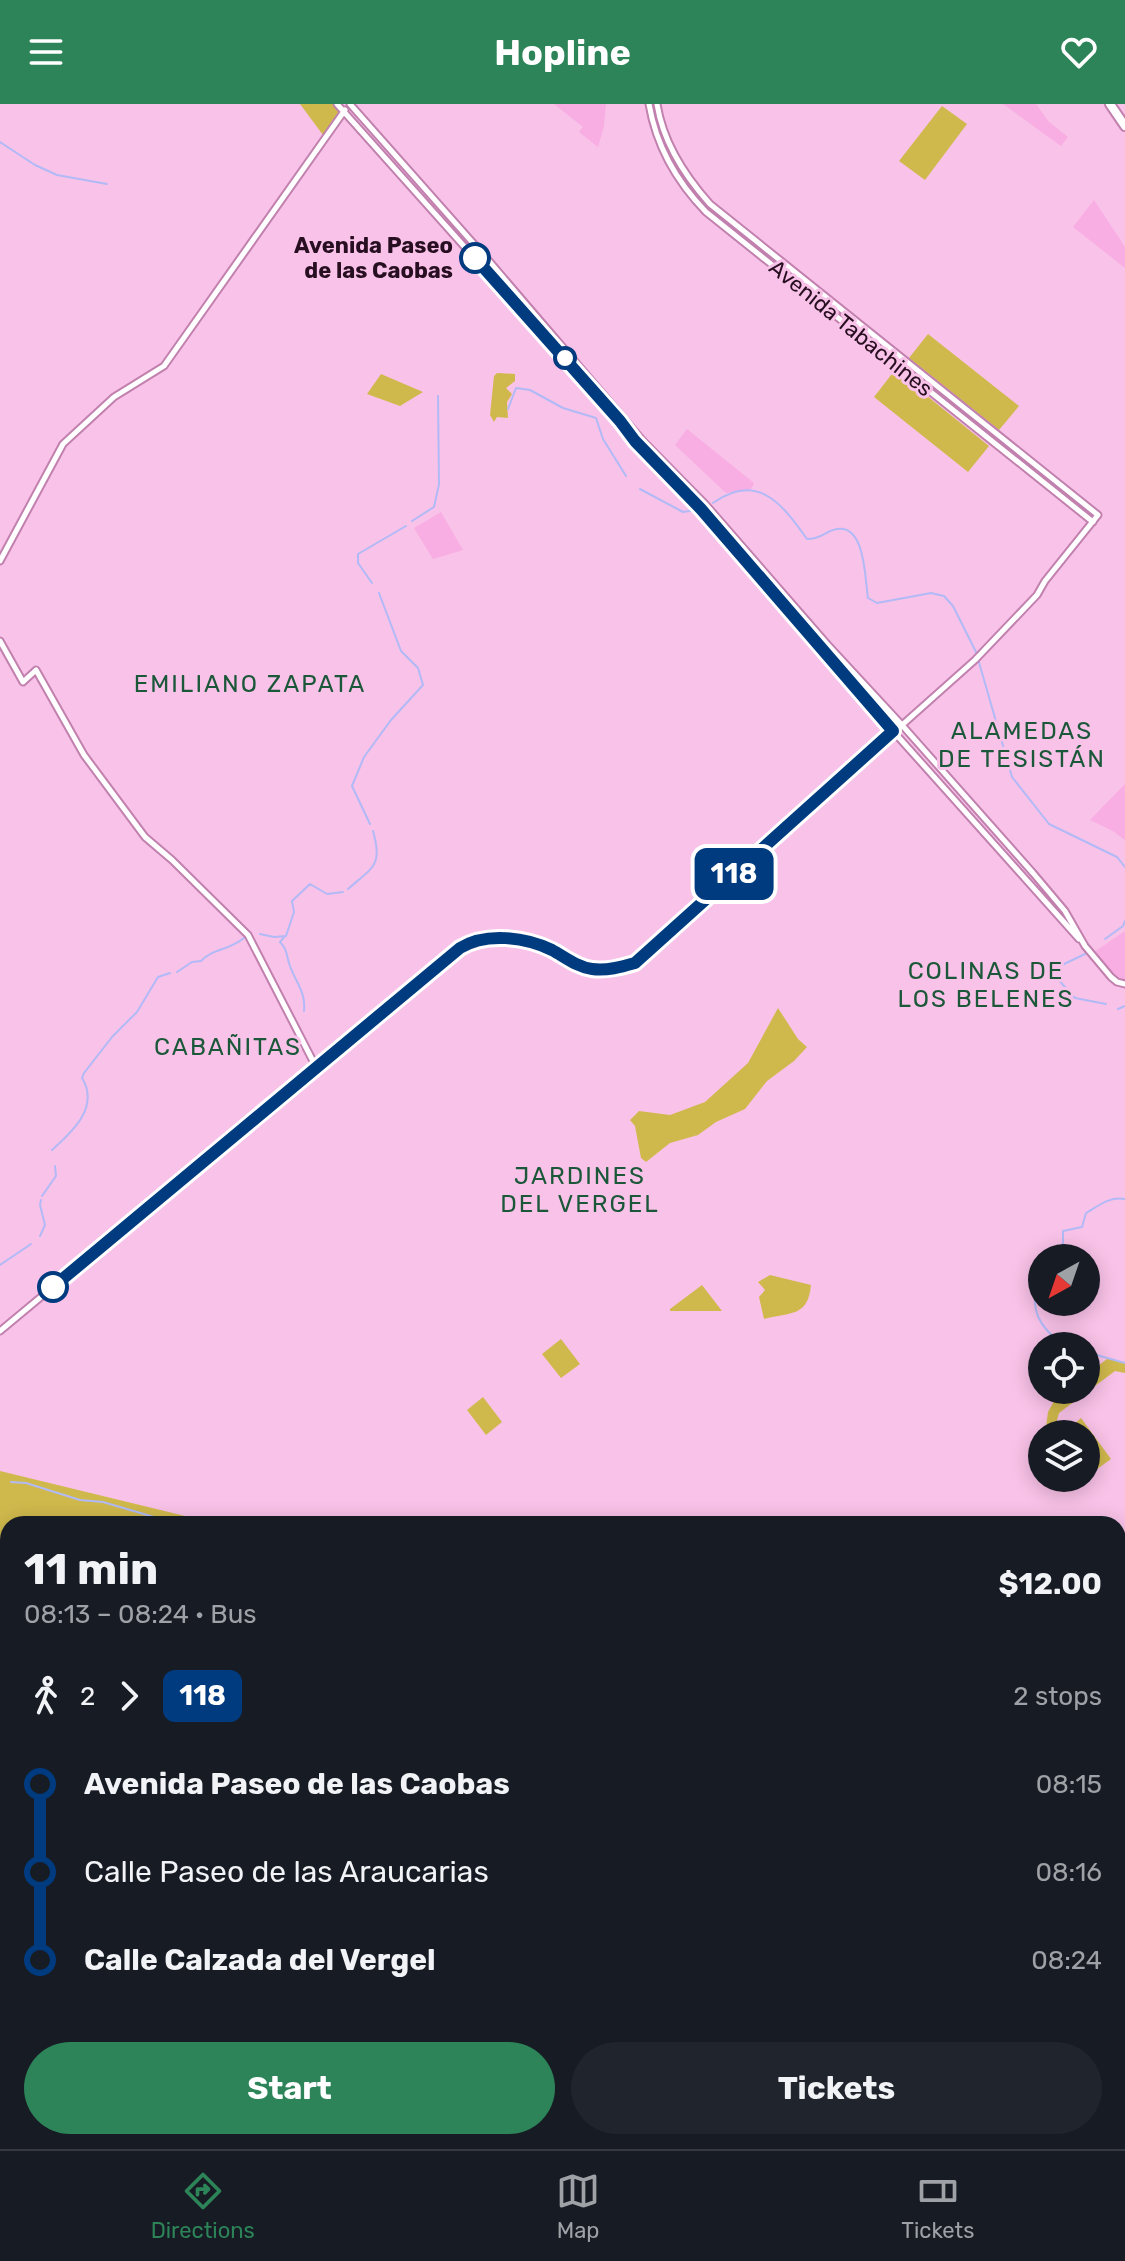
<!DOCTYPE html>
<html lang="en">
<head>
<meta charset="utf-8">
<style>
  :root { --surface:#171b24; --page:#20242c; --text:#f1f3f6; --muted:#9ea1a6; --line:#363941; --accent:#2c8458 }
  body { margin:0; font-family:Rubik,sans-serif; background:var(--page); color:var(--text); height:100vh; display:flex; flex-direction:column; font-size:30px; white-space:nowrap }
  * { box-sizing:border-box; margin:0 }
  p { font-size:26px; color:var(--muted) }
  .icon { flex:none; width:44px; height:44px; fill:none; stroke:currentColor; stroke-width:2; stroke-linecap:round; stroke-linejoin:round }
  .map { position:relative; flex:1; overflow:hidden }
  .side { position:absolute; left:0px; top:1412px; width:1126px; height:634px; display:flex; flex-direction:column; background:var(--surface); border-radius:24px 24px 0 0; box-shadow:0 4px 20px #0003 }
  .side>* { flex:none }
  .badge { padding:0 16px; border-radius:12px; font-size:28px; line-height:52px }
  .needle { width:52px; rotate:220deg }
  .controls { position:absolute; left:1028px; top:1140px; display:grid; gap:16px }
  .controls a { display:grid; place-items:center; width:72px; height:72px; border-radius:50%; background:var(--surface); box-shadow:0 4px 20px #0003; font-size:40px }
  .map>.badge { position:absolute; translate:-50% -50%; box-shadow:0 0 0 4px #fff }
  .legs { display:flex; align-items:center; gap:12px; height:88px; padding:0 24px; font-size:26px }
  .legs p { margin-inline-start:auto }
  .summary { display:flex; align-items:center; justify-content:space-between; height:136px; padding:0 24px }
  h1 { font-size:44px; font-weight:700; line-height:60px }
  .button { display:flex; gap:16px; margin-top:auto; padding:16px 24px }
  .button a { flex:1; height:92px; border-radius:48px; background:var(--accent); color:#fff; font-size:32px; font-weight:700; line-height:92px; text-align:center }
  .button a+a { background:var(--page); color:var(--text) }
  ul { padding:0 24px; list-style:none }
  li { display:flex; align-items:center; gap:28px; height:88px; font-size:30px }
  li i { display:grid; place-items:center; width:12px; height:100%; margin:0 10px; background:currentColor }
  li i::after { content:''; width:20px; height:20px; margin:-10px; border:6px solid; border-radius:50%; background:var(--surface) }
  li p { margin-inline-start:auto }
  li:first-child i { background:linear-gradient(#0000 50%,currentColor 0) }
  li:last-child i { background:linear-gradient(currentColor 50%,#0000 0) }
  header { display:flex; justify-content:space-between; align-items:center; height:104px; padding:0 24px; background:var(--accent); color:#fff; font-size:36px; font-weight:700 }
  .menu { display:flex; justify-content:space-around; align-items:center; height:112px; border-top:2px solid var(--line); background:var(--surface); font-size:22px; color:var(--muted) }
  .menu a { display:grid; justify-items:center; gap:4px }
  .menu .current { color:var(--accent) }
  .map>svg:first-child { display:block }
  .built { fill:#f8ade3 }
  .green { fill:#d0b94c }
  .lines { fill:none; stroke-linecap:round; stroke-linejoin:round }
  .stream { stroke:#b1baf6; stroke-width:2 }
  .secondary-casing { stroke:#c180ae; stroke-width:9 }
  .highway-casing { stroke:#c180ae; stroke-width:12 }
  .secondary { stroke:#fff; stroke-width:5 }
  .highway { stroke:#fff; stroke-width:8 }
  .line-1-casing { stroke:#fff; stroke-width:18 }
  .line-1 { stroke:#003b80; stroke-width:12 }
  .stop-1-dot { fill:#fff; stroke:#003b80; stroke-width:4 }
  .labels { text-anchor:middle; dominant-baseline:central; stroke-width:6; stroke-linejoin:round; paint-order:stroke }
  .stop-label { font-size:22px; font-weight:bold; fill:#270f21; stroke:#f9c2e8; text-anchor:end }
  .street-label { font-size:22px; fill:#270f21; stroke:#f9c2e8 }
  .neighbourhood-label { font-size:24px; letter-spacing:2px; fill:#1b5739; stroke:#f9c2e8 }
</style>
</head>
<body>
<header><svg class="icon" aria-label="menu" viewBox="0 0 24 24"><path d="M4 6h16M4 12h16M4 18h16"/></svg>Hopline<svg class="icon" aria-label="heart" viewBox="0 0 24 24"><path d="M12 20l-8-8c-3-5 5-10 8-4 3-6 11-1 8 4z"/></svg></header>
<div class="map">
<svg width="1125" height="2045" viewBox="0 0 1125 2045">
  <rect width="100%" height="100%" fill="#f9c2e8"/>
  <!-- built -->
  <path class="built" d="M554,0H606L604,22L598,43L579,28L583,23Z
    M1003,0H1036L1049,18L1068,33L1061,42Z
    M1094,96L1125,143V164L1073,123Z
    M687,325L754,379L751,385L726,389L675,341Z
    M441,408L463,446L433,455L414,424Z
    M1125,680V736L1113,727L1090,716Z
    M1125,827V879H1123L1116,875L1094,848Z"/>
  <!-- green -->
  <path class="green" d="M300,0H335L340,6L323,31Z
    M942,2L967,20L925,76L899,57Z
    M928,230L1019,302L999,326L909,254Z
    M895,266L989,342L968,368L874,293Z
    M497,269L515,270V277L506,284L512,290L507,298L508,314L497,313L494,318L490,311L494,272Z
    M381,270L423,288L400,302L367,290Z
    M778,904L798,935L807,943L794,957L767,977L745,1005L716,1018L698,1031L670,1039L646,1058L641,1054L635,1022L630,1016L639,1007L670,1011L705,998L748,959Z
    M770,1171L811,1181C808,1213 791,1208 764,1215L759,1193L765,1186L758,1178Z
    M702,1181L722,1207H670V1205Z
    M561,1235L580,1260L561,1274L542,1250Z
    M1107,1255L1125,1258V1269L1115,1267L1059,1309L1053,1330H1045L1048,1308L1060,1286H1086V1271Z
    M483,1293L502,1318L486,1331L467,1306Z
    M1081,1314L1111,1355L1086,1373V1330H1070V1324Z
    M0,1367L218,1420H8V1981L0,1975Z
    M32,2038H605L597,2045H30Z"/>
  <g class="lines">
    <!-- stream -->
    <path class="stream" d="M0,38L35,61L57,71L107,80
      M508,305L516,284L530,286L563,304L596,314L603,335L626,372
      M640,385L683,408L696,406
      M713,399C758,367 783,401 807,435C822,435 825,427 837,425C866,420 865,478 868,494L877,499L931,489L944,492L953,502L976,548L1012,673L1049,720L1117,753L1125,763
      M412,417L434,403L439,380L438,292
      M372,479L358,459V450L406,422
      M370,720L352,682L364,653L391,616L423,581L418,564L401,547L379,489
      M348,785C373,763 383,762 373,727
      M260,830L274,833L286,832L294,808L292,797L310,780L327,790L343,788
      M285,832L280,838C288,846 286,852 290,862C296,879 306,888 304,907
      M1105,835L1123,822L1125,817
      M1085,850L1062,861L1055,872L1075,894L1106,900
      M177,868L192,858L201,857C213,844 228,847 244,834
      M1118,905L1125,902
      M52,1046C72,1028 100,1003 82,974L84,969L112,933L137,908L158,873L170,869
      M42,1092L56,1072L55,1062
      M40,1132L45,1121L40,1101L41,1096
      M1052,1154L1063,1139V1127L1082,1123L1086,1109C1098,1102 1110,1092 1125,1095
      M0,1161L31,1140
      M1042,1173C1025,1204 1041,1225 1065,1242
      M1086,1248L1125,1259
      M11,1378L26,1379L80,1396L103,1398L171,1418
      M0,1473L8,1474
      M0,1857L8,1855
      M307,2045V2038
      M370,2045L375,2038
      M864,2045L865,2038"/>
    <!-- secondary casing -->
    <g class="secondary-casing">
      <path id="secondary" d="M337,0L620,317L635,337L701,405L893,627L1079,835
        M350,0L489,157L642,336L706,401L827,540L901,620L1033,769L1065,807L1085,842L1111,873L1117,878L1125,880
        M649,0C656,41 677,78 706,108L1093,418
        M0,457L63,340L114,293L164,262L345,6
        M0,537L23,578L36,566L84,651L145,733L172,756L248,831L316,963
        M0,1227L466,840C494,830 527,834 552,846C565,853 577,863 592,865C607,867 621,863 635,859L975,556L1037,491L1045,477L1098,411L710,100C685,72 663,38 657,0
        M1118,1654L1125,1649
        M1118,1661L1125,1656
        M1122,1664L1125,1663
        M1125,1854L1119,1920L1125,1959
        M647,2045L654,2038
        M656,2045L662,2038"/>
    </g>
    <!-- highway casing -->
    <g class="highway-casing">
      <path id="highway" d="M1110,0L1125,22"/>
    </g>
    <!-- secondary -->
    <use href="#secondary" class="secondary"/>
    <!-- highway -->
    <use href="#highway" class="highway"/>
  </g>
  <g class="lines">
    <!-- line-1 casing -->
    <g class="line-1-casing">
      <path id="line-1" d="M53,1183L460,844C486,828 525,833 552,846C565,853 577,863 592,865C607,867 621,863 635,859L893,627L701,405L635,337L620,317L475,154"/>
    </g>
    <!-- line-1 -->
    <use href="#line-1" class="line-1"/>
  </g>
  <!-- markers -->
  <g class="stop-1-dot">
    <circle cx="475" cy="154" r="14"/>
    <circle cx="565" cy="254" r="10"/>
    <circle cx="53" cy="1183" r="14"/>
  </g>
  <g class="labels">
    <!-- stop labels -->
    <g class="stop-label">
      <text x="453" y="141">Avenida Paseo<tspan x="453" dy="25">de las Caobas</tspan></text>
    </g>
    <!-- street labels -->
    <g class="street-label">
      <text transform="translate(851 224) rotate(39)">Avenida Tabachines</text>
    </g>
    <!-- neighbourhood labels -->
    <g class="neighbourhood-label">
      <text x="250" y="580">EMILIANO ZAPATA</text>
      <text x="1022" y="627">ALAMEDAS<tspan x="1022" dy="28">DE TESISTÁN</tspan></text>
      <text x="986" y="867">COLINAS DE<tspan x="986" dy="28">LOS BELENES</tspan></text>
      <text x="228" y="943">CABAÑITAS</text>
      <text x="580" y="1072">JARDINES<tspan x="580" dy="28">DEL VERGEL</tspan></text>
    </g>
  </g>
</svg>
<div class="controls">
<a><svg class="needle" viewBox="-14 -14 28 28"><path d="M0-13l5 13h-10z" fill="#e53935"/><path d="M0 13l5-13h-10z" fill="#9ea1a6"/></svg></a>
<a><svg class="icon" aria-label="locate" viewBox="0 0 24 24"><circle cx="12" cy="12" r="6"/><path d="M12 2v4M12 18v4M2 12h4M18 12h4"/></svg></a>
<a><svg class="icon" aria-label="layers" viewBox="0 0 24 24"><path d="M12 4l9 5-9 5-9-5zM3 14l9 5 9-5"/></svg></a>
</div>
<b class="badge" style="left:734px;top:770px;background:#003b80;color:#fff">118</b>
<section class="side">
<div class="summary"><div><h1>11 min</h1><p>08:13 – 08:24 · Bus</p></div><b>$12.00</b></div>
<div class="legs"><svg class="icon" aria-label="walk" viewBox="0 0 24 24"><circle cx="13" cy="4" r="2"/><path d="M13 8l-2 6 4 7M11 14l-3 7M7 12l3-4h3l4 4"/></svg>2<svg class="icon" aria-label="forward" viewBox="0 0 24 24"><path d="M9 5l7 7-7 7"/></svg><b class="badge" style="background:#003b80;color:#fff">118</b><p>2 stops</p></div>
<ul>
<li><i style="color:#003b80"></i><b>Avenida Paseo de las Caobas</b><p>08:15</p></li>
<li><i style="color:#003b80"></i><span>Calle Paseo de las Araucarias</span><p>08:16</p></li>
<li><i style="color:#003b80"></i><b>Calle Calzada del Vergel</b><p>08:24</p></li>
</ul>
<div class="button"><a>Start</a><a>Tickets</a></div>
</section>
</div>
<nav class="menu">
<a class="current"><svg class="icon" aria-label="directions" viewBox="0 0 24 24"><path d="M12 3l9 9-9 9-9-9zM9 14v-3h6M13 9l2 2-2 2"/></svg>Directions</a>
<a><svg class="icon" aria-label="map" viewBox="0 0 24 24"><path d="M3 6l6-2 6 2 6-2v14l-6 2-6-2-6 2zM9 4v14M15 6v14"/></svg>Map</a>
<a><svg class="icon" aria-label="tickets" viewBox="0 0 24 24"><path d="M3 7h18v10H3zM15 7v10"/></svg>Tickets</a>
</nav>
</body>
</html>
